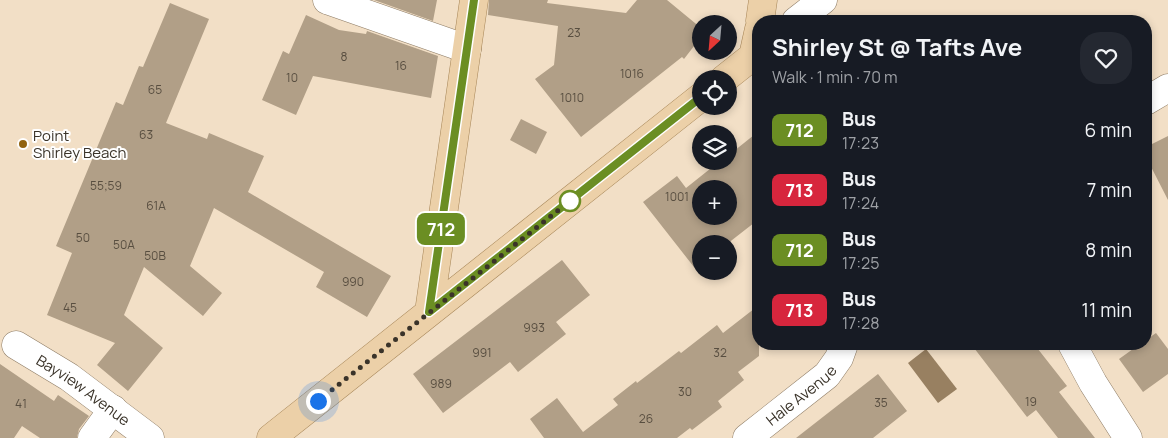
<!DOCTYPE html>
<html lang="en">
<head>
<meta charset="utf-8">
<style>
  :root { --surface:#171b24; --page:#242831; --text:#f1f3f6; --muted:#9ea1a6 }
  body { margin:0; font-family:Manrope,sans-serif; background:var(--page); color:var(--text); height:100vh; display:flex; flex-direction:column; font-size:19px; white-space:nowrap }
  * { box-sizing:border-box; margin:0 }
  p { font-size:16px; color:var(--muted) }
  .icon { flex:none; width:28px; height:28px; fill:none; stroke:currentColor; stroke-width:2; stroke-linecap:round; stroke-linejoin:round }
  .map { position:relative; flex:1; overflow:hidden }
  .panel { position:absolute; left:752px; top:15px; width:400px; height:335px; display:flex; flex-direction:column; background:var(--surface); border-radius:20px; box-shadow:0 2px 8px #0003 }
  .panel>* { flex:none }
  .badge { padding:0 10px; border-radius:8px; font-size:18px; line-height:32px }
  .needle { width:32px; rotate:206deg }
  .buttons { position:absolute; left:692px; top:15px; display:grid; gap:10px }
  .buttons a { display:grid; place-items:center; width:45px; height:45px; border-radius:50%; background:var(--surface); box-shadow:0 2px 8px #0003; font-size:25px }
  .you { position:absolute; width:25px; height:25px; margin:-12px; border:4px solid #fff; border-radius:50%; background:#1a73e8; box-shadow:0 0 0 8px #1a73e833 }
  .map>.badge { position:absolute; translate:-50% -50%; box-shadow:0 0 0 2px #fff }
  .round { display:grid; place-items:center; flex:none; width:52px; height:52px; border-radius:20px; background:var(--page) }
  .headline { display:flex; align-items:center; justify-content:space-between; height:85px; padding:0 20px }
  h1 { font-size:24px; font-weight:700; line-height:38px }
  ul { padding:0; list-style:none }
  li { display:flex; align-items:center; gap:15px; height:60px; padding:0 20px }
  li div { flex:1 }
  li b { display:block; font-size:19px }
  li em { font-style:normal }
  li .badge { min-width:55px; font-weight:700; text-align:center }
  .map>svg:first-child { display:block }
  .water { fill:#988061 }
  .building { fill:#b19f87; fill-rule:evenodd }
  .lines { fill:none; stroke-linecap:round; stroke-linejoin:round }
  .minor-casing { stroke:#8d7b64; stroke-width:29 }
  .major-casing { stroke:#a58456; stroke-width:29 }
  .minor { stroke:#fff; stroke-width:28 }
  .major { stroke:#ecd0a8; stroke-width:28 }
  .line-casing { stroke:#fff; stroke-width:11 }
  .line { stroke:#6b8e23; stroke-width:8 }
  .walk { stroke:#3a3329; stroke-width:5; stroke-dasharray:0 9 }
  .poi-dot { fill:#91620e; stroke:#fff; stroke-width:2 }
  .stop-dot { fill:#fff; stroke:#6b8e23; stroke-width:2.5 }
  .labels { text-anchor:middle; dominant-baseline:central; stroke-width:4; stroke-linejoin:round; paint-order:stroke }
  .number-label { font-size:12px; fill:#584e40 }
  .poi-label { font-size:15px; fill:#3a3329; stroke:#fff; text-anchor:start }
  .street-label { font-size:15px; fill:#3a3329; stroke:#fff }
</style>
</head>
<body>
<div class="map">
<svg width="1168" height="438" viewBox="0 0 1168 438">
  <rect width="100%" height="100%" fill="#f2dfc6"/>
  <!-- water -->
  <path class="water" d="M926,349L957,389L938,403L908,363Z"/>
  <!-- building -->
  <path class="building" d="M374,0H437L433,21Z
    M489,0H548L547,3L626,13L637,0H667L701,28V37L684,59L682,57L581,137L535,79L554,65L558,26L488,15Z
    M170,3L209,19L166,123L207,139L209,133L264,156L248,192L391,276L367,317L316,287L324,272L214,208L190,266L222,293L203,316L144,267L124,315L163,348L128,391L97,365L115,343L47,315L72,253L56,246L116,102L123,105L139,66L143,67Z
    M306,15L339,30L366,34L367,31L438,56L431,98L313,76L296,115L262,100L283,51L289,54Z
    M521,119L547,132L536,154L510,140Z
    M759,131V219L727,244H701V276L643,202L677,176L686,188L720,161H729V155ZM701,189H729V216H701Z
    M1168,136V200L1146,157V147Z
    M562,260L590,295L556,322L566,334L518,372L510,362L443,413L413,374Z
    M759,305V356L738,372L744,380L718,401L722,407L692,430L690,428L677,438H544L530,419L557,398L583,432L618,405L613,399L636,381L637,383L679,351L681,353L717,325L723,333Z
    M1156,333L1168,349V374L1143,392L1119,359L1140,344H1146V340Z
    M971,344H1034L1067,386L1059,392L1095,438H1058L1036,410L1027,417Z
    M0,364L54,401L58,395L89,416L79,429L77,438H40L22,426L14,438H0Z
    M878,374L907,411L873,438H796Z"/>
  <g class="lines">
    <!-- minor casing -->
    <g class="minor-casing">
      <g id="minor">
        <path d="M327,0L467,49"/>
        <path d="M796,21L823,0"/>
        <path d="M1146,101L1168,88"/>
        <path d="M1072,344L1093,383L1128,438"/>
        <path id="s1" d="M16,345L69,377L150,438"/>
        <path d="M92,438L113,409"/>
        <path id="s2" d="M747,438L827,375L839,358L844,344"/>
      </g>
    </g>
    <!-- major casing -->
    <g class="major-casing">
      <path id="major" d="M760,21L763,0
        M724,79L753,56L759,29
        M429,312L474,0
        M271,438L701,97"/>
    </g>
    <!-- minor -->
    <use href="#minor" class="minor"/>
    <!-- major -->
    <use href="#major" class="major"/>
  </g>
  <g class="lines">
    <!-- line casing -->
    <g class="line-casing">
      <path id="line" d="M474,0L429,312L701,97"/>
    </g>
    <!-- line -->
    <use href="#line" class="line"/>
    <!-- walk -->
    <path class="walk" d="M318,401L570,201"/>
  </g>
  <!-- markers -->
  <circle class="poi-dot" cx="23" cy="144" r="5"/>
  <circle class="stop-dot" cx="570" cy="201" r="10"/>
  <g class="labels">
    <!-- number labels -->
    <g class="number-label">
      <text x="574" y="32">23</text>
      <text x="344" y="56">8</text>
      <text x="401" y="65">16</text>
      <text x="632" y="73">1016</text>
      <text x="292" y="77">10</text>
      <text x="155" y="89">65</text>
      <text x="572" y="97">1010</text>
      <text x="146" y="134">63</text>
      <text x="106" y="185">55;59</text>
      <text x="677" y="196">1001</text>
      <text x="156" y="205">61A</text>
      <text x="83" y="237">50</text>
      <text x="124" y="244">50A</text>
      <text x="155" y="255">50B</text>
      <text x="353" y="281">990</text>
      <text x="70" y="307">45</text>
      <text x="534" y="327">993</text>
      <text x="482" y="352">991</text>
      <text x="720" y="352">32</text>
      <text x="441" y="383">989</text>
      <text x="685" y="391">30</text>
      <text x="1031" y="401">19</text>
      <text x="881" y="402">35</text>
      <text x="21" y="403">41</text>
      <text x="646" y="418">26</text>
    </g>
    <!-- poi labels -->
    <g class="poi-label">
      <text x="33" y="135">Point<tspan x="33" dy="17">Shirley Beach</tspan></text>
    </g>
    <!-- street labels -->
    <g class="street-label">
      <text stroke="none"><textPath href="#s1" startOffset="81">Bayview Avenue</textPath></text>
      <text stroke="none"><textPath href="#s2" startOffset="69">Hale Avenue</textPath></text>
    </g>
  </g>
</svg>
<div class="buttons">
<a><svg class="needle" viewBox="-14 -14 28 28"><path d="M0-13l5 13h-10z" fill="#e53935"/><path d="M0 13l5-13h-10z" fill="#9ea1a6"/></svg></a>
<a><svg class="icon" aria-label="locate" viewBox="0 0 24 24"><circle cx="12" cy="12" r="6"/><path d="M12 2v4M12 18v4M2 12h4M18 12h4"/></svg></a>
<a><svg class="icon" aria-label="layers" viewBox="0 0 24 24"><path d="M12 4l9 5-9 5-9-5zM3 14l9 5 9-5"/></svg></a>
<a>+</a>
<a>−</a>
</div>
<div class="you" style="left:318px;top:401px"></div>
<b class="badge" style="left:441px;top:229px;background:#6b8e23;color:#fff">712</b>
<section class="panel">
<div class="headline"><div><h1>Shirley St @ Tafts Ave</h1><p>Walk · 1 min · 70 m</p></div><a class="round"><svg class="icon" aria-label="heart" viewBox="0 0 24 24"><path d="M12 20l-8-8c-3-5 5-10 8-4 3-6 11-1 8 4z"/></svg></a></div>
<ul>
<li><span class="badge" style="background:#6b8e23;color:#fff">712</span><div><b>Bus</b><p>17:23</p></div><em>6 min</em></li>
<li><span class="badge" style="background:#d7263d;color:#fff">713</span><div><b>Bus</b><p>17:24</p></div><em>7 min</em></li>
<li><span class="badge" style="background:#6b8e23;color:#fff">712</span><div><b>Bus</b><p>17:25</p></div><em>8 min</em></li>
<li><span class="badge" style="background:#d7263d;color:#fff">713</span><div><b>Bus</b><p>17:28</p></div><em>11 min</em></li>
</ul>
</section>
</div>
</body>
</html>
